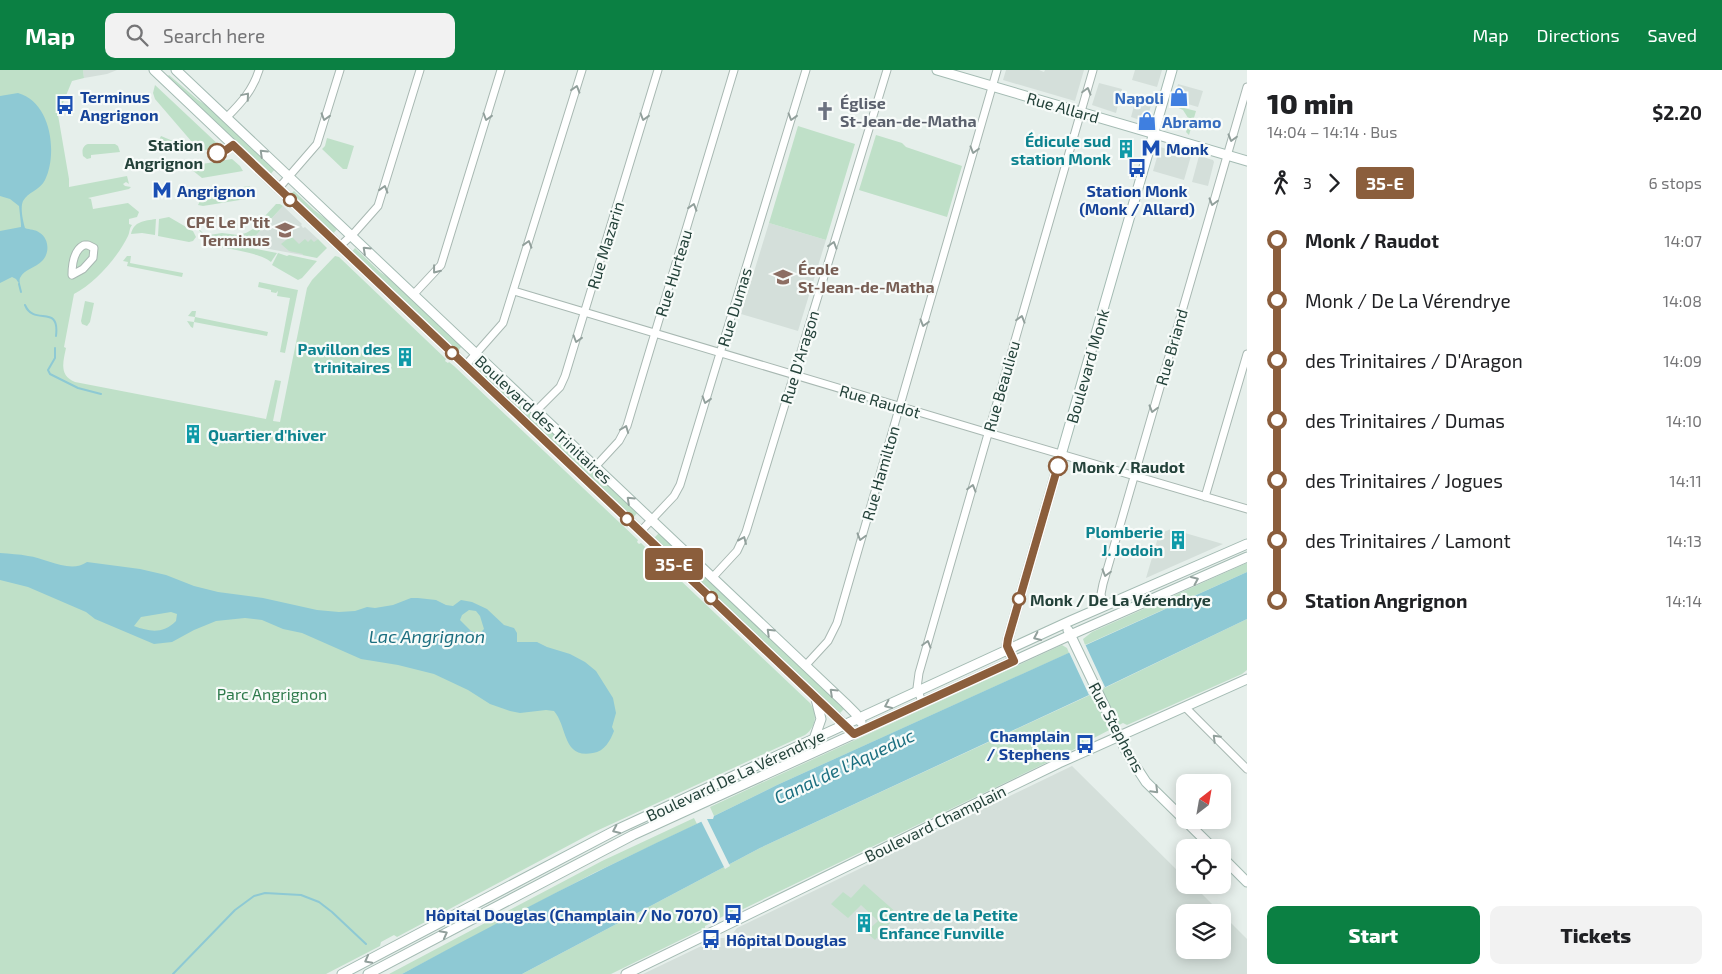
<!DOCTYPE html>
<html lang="en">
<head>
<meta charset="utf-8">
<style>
  :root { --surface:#fff; --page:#f2f2f2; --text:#202124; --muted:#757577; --accent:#0b8043 }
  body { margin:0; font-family:"Exo 2",sans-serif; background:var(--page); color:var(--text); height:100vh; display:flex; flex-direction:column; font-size:19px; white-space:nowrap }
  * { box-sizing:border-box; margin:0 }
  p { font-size:16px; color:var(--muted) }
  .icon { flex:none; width:28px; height:28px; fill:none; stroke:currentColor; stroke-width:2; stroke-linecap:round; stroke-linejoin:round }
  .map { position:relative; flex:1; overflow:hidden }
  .sheet { display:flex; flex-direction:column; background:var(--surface); width:475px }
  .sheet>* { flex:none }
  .badge { padding:0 10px; border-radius:4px; font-size:18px; line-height:32px }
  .needle { width:32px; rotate:31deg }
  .controls { position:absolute; left:1176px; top:704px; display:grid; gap:10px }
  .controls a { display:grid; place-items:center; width:55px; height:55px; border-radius:10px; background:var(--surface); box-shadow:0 2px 12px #0003; font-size:25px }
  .map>.badge { position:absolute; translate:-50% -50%; box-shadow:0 0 0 2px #fff }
  .legs { display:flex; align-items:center; gap:8px; height:55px; padding:0 20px; font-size:16px }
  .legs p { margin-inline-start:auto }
  .summary { display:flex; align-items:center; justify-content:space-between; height:85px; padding:0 20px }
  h1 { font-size:28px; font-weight:800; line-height:38px }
  .button { display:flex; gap:10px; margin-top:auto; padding:10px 20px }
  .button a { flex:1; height:58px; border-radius:10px; background:var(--accent); color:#fff; font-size:20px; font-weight:800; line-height:58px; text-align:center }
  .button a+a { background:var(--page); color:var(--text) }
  ul { padding:0 20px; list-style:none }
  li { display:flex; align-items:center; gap:18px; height:60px; font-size:19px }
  li i { display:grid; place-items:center; width:8px; height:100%; margin:0 6px; background:currentColor }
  li i::after { content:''; width:12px; height:12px; margin:-6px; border:4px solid; border-radius:50%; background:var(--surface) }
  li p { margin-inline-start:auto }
  li:first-child i { background:linear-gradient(#0000 50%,currentColor 0) }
  li:last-child i { background:linear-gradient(currentColor 50%,#0000 0) }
  header { display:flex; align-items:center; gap:30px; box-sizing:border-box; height:70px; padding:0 25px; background:var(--accent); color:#fff }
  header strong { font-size:24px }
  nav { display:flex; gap:28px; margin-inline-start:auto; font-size:18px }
  .search { width:350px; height:45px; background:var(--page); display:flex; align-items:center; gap:12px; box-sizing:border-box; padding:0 18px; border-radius:10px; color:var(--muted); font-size:19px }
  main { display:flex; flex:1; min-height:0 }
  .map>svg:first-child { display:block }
  .built { fill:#d4dfda }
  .green { fill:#bfe0c8 }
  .water { fill:#8ec9d4; fill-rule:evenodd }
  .pier { fill:#e6efeb }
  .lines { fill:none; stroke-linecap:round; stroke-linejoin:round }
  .stream { stroke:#8ec9d4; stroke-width:2 }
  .street-casing { stroke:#a8b8b2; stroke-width:9 }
  .secondary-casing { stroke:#a4bbb3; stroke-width:11 }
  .street { stroke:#fff; stroke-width:7 }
  .secondary { stroke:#fff; stroke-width:9 }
  .oneway { stroke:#92a09c }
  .line-1-casing { stroke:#fff; stroke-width:11 }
  .line-1 { stroke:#8b5e3c; stroke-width:8 }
  .stop-1-dot { fill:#fff; stroke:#8b5e3c; stroke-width:2.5 }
  .labels { text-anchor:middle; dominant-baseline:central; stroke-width:4.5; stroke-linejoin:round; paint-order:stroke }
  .transit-label { font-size:16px; font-weight:bold; fill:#164399; stroke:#f7fbf9; text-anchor:start }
  .shop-label { font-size:16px; font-weight:bold; fill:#366cbe; stroke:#f7fbf9; text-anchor:end }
  .worship-label { font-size:16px; font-weight:bold; fill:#5b616d; stroke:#f7fbf9; text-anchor:start }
  .street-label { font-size:16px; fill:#24423a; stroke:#f7fbf9 }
  .culture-label { font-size:16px; font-weight:bold; fill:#0d838f; stroke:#f7fbf9; text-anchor:end }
  .stop-label { font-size:16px; font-weight:bold; fill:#24423a; stroke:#f7fbf9; text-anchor:start }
  .education-label { font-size:16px; font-weight:bold; fill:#785e54; stroke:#f7fbf9; text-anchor:end }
  .park-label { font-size:16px; fill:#2d7a4b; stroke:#f7fbf9 }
  .water-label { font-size:18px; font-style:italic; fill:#1c6f80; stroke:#f7fbf9 }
</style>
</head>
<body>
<header>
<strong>Map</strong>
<div class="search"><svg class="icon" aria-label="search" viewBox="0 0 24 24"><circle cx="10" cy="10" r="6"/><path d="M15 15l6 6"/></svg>Search here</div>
<nav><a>Map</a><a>Directions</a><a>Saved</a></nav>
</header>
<main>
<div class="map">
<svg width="1247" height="904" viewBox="0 0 1247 904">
  <rect width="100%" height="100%" fill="#e6efeb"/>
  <!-- built -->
  <path class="built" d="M83,0H117L107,4L84,8Z
    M1006,0H1039L1044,2L1045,0H1084L1075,31L1003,10Z
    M1135,0H1162L1157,17L1132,10Z
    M1099,13L1122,19L1116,43L1092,35Z
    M1178,14L1203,21L1198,37L1174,30Z
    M1137,25L1153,29L1146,52L1131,47Z
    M1160,77L1191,86L1184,110L1153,101Z
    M1199,86L1213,90L1214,92L1208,116L1192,112Z
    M283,136L302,154L301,155L303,158L305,157L318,169L302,185L247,175Z
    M769,153L826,170L798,261L741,244Z
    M1171,459L1223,474L1146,508L1159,464Z
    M1072,696L1185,808V815H1193L1220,842H1185V880H1222L1223,845L1247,869V904H643L718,868H724L733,863L737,858Z"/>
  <!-- green -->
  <path class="green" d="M0,0H83L84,8L72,11L58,45L69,109V117L127,106L129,114L126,112L123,114L125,116L131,117L129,119L88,128L91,129L93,139L128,133L139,142L137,147L129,149V154L132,155C129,159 130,162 128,166C118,187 94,214 74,224L64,277L66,278C63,292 59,306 75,312L266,349L275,310L281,311L273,351L280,352L307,218L312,210L335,186L339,187L446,289L445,291L448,293L449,292L454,296L638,470L637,472L639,474L641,473L810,633C818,644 816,657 805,665L592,763L397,867L394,865L381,872L380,876L326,904H0Z
    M169,5L198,30L209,37L275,99L269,106L167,7Z
    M155,15L221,77L200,81L198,79L155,29L153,23Z
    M1172,35L1196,41L1189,65L1186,62L1190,51L1183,40Z
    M798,56L855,74L826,170L769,153Z
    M876,65L902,73L906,77L962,96L947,147L859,120Z
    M161,66L173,71L175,79L172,78L168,82L163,80L160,81L159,70Z
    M327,68L354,76L347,99H343L322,79L325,76Z
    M88,74H115L118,76L120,82L91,85V88L87,89L83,86C82,81 82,76 88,74Z
    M232,89L240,96L243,101L202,108L192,100V97L196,95Z
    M249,116L256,122V125L252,128L203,136L198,135L205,121L208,123Z
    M294,121L314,140L338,158L332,165L290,125Z
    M276,134H280L283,136L247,175C231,172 204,172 196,156L203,163L209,165L222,163L238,165L246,163L253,159Z
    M169,147L193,161L196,167L193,171L189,172L158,166L159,149Z
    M156,149L155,165L142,163L131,164C134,151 144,151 156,149Z
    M291,166L299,174L305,169L308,172L311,169L314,172L318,169L327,178L317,188L302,185L303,184L289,181L281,174Z
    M204,169L277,183L271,192C260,182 222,178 207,175L204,173Z
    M355,178L380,202L393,211L462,276L456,283L351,183Z
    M278,183L287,186L289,185L317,191L302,208L298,210L272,195Z
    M127,186H131L130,193L183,203L182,207L127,196L128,192L123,191Z
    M259,212L298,220L285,283L280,282L290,228L277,226L278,221L276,223L271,222V220L258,217Z
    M85,231L94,233L90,252L87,256L82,254L81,251Z
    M192,241H196L195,247L268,262L267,266L194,252L193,258L191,257L187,251L194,252L195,247L188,246Z
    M484,296L638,442L632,449L478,303Z
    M659,463L845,638L839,644L653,469Z
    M1247,493V502L1085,575L1083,569L1092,562Z
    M1247,549V600L1242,604L1127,655L1123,653L1088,671L1086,668L1083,670L1084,673L1080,674L1081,676L741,840L740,838L737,840L736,838L733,840V841L705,856V858L611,904H522L760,778L1090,625Z
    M1062,575L1067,578L1069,583L777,715L714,746L710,737L755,716Z
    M694,748L697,754L594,803L402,904H389L602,791Z
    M864,814L898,844L875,870L866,862L878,851L861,835L848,848L831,834L843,822L851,828Z"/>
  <!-- water -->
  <path class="water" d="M18,23C51,32 58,83 45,110C40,120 28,122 23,131C20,138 23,151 25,158C30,160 35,159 40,163C49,169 50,183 42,191C36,198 24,199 20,208C19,210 20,213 20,215L16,209L12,207L0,213V161L21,157V154L19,136L10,129L0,126V26Z
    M0,483C10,484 19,484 28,486C46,488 70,504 87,492L140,499L166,505L194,516L218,522L263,528L317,540L339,542L355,541L367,537L375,538L393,535L411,528H418L436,530L446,535L453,536L461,530L472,532L487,539L504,555L514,558L517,563V572H537L547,577L570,584L585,592L596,601L613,628L616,643L612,657L614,661C610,671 605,681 593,683C562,689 568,657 554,641L546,640L520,643L510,641L490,634L468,620L434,604L398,595L361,589L302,563L283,559L262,550L245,548L216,551L194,560L172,572L154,574L95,549L86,542L28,517L0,510ZM469,540L476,541L480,546L484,559L479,564L471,561L460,550L462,545ZM171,542L177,544L176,551C163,564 150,562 134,556L141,547Z
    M1247,502V549L1089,625L760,778L522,904H402C502,850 603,797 707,749H713L714,746L777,715Z"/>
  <!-- pier -->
  <path class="pier" d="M1085,574L1105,617L1089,625L1069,582Z
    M706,747L730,796L725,799L700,749Z"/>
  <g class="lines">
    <!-- stream -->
    <path class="stream" d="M19,214L21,222
      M25,235C34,257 60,233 56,266
      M55,278V288L48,300L50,304L78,318L101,324
      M173,904L235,840L254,826L265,823L301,825L319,832L332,842L366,874"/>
    <!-- street casing -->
    <g class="street-casing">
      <path id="street" d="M226,48C241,33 253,20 259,0
        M278,119L317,74L340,0
        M84,175H88L94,178L93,188L83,199L72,205C72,195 74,180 84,175Z
        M339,177L355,162L378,136L420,0
        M514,221L982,361L1247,439
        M413,225L441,195L501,0
        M465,296L503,253L582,0
        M536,341L560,317L565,306L658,0
        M595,397L619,371L627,356L734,0
        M1205,427L1247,284
        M640,462L674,426L680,415L806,0
        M712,508L737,481L746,462L887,0
        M1104,536L1101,524L1103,514L1247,17
        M805,596L828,571L837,553L997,0
        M922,632L917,618L919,603L1093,0
        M1185,637L1247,699"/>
    </g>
    <!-- secondary casing -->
    <g class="secondary-casing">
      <path id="secondary" d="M154,0L849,659
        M176,0L845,633L856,644L861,652
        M937,0L1247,91
        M1068,560L1127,683L1146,712L1213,778
        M1010,584L1007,576L1008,569L1172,0
        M814,669L821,649L816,629
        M1222,787L1247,812
        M342,904L616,760L1070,551L1247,474
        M368,904L633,765L1077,562L1247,487
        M626,904L1059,693L1247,609"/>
    </g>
    <!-- street -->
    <use href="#street" class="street"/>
    <!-- secondary -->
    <use href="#secondary" class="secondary"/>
  </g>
  <!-- one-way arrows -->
  <defs><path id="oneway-chevron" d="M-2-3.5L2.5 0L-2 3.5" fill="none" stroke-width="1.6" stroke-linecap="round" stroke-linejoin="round" transform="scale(1.25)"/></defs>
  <g class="oneway">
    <use href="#oneway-chevron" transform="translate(576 19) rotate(-73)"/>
    <use href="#oneway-chevron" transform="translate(1087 21) rotate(-74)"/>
    <use href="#oneway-chevron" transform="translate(246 26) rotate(-50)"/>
    <use href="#oneway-chevron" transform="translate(325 47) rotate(107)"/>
    <use href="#oneway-chevron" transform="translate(487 47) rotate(107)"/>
    <use href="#oneway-chevron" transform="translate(644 47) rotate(107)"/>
    <use href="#oneway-chevron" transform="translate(792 47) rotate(107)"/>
    <use href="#oneway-chevron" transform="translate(1232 68) rotate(106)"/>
    <use href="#oneway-chevron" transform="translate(974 80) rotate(106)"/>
    <use href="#oneway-chevron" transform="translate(263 83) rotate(-136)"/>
    <use href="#oneway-chevron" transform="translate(384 119) rotate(-73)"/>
    <use href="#oneway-chevron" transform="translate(1213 132) rotate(106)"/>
    <use href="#oneway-chevron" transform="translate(693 137) rotate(-73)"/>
    <use href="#oneway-chevron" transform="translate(528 174) rotate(-73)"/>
    <use href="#oneway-chevron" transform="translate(833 175) rotate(-73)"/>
    <use href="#oneway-chevron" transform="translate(366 180) rotate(-137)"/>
    <use href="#oneway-chevron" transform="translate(436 200) rotate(128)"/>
    <use href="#oneway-chevron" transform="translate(1021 249) rotate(-74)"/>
    <use href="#oneway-chevron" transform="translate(924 253) rotate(106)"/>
    <use href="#oneway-chevron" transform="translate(577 269) rotate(107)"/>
    <use href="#oneway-chevron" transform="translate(706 330) rotate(107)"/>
    <use href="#oneway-chevron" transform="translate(1153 339) rotate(106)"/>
    <use href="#oneway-chevron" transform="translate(625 359) rotate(-69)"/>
    <use href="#oneway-chevron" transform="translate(972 418) rotate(-74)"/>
    <use href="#oneway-chevron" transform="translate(630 430) rotate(-137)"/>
    <use href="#oneway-chevron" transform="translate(861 467) rotate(106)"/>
    <use href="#oneway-chevron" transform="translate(743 470) rotate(-66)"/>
    <use href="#oneway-chevron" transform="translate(1106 503) rotate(106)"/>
    <use href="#oneway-chevron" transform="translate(1195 510) rotate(-24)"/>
    <use href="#oneway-chevron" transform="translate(770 562) rotate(-136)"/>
    <use href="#oneway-chevron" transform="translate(1037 567) rotate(155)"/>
    <use href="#oneway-chevron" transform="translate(927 574) rotate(-74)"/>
    <use href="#oneway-chevron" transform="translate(833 622) rotate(-137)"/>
    <use href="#oneway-chevron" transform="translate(888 635) rotate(156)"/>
    <use href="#oneway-chevron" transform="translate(1216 668) rotate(-135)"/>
    <use href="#oneway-chevron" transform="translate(1155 720) rotate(45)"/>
    <use href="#oneway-chevron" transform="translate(616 760) rotate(155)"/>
    <use href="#oneway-chevron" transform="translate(444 864) rotate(-28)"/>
    <use href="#oneway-chevron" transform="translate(368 890) rotate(152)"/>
  </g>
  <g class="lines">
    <!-- line-1 casing -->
    <g class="line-1-casing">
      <path id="line-1" d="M217,83L226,80L233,75L854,664L1014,591L1007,576L1008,569L1058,396"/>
    </g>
    <!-- line-1 -->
    <use href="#line-1" class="line-1"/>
  </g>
  <!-- icons -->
  <defs>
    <g id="shop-bare" transform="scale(1.5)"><path d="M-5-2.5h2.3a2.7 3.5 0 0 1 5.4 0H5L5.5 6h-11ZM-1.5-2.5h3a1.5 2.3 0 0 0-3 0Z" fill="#3f7fe0" stroke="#f7fbf9" stroke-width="2.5" paint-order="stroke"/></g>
    <g id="bus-bare" transform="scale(1.5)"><path d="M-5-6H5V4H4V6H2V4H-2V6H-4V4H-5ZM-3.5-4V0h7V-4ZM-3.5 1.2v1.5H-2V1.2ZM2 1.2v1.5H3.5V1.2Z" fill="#1a4fb4" stroke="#f7fbf9" stroke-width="2.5" paint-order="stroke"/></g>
    <g id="church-bare" transform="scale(1.5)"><path d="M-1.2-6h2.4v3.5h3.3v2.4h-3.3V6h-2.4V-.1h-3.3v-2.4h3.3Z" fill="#6b7280" stroke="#f7fbf9" stroke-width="2.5" paint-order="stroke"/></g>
    <g id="metro-bare" transform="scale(1.5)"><path d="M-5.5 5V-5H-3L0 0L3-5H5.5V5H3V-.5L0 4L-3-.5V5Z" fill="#1a4fb4" stroke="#f7fbf9" stroke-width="2.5" paint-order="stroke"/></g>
    <g id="building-bare" transform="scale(1.5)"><path d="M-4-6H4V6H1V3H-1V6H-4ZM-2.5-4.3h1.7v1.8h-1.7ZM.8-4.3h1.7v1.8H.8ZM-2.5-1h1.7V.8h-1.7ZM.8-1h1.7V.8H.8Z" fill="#0f9aa8" stroke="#f7fbf9" stroke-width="2.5" paint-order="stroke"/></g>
    <g id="school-bare" transform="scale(1.5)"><path d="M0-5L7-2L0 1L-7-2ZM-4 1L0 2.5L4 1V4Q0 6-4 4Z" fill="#8d6e63" stroke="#f7fbf9" stroke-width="2.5" paint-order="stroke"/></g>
  </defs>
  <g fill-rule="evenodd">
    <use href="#shop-bare" x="1179" y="27"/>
    <use href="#bus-bare" x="65" y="35"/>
    <use href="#church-bare" x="825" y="41"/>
    <use href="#shop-bare" x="1147" y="51"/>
    <use href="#metro-bare" x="1151" y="78"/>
    <use href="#building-bare" x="1126" y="79"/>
    <use href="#bus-bare" x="1137" y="98"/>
    <use href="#metro-bare" x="162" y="120"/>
    <use href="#school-bare" x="285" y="160"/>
    <use href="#school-bare" x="783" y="207"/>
    <use href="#building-bare" x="405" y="287"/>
    <use href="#building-bare" x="193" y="364"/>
    <use href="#building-bare" x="1178" y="470"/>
    <use href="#bus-bare" x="1085" y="674"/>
    <use href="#bus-bare" x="733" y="844"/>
    <use href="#building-bare" x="864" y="853"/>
    <use href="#bus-bare" x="711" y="869"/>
  </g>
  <!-- markers -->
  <g class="stop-1-dot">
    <circle cx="217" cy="83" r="9"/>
    <circle cx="290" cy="130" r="6"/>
    <circle cx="452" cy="283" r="6"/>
    <circle cx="1058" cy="396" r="9"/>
    <circle cx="627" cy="449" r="6"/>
    <circle cx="711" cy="528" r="6"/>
    <circle cx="1019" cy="529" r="6"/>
  </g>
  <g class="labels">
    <!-- transit labels -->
    <g class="transit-label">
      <text x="80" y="26">Terminus<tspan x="80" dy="18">Angrignon</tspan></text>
      <text x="1166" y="78">Monk</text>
      <text x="177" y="120">Angrignon</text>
      <text x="1137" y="120" text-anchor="middle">Station Monk<tspan x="1137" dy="18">(Monk / Allard)</tspan></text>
      <text x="1070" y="665" text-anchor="end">Champlain<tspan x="1070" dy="18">/ Stephens</tspan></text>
      <text x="718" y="844" text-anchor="end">Hôpital Douglas (Champlain / No 7070)</text>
      <text x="726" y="869">Hôpital Douglas</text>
    </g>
    <!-- shop labels -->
    <g class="shop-label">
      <text x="1164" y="27">Napoli</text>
      <text x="1162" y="51" text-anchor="start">Abramo</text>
    </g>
    <!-- worship labels -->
    <g class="worship-label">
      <text x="840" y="32">Église<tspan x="840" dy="18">St-Jean-de-Matha</tspan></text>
    </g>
    <!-- street labels -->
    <g class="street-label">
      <text transform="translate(1063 37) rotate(16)">Rue Allard</text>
      <text transform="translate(605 175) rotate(-73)">Rue Mazarin</text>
      <text transform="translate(673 203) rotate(-73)">Rue Hurteau</text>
      <text transform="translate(734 237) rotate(-73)">Rue Dumas</text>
      <text transform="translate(1171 277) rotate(-74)">Rue Briand</text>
      <text transform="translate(799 287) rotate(-73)">Rue D'Aragon</text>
      <text transform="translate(1087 296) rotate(-74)">Boulevard Monk</text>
      <text transform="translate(1001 316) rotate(-74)">Rue Beaulieu</text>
      <text transform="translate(880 331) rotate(16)">Rue Raudot</text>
      <text transform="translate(544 349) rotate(43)">Boulevard des Trinitaires</text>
      <text transform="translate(880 403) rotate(-74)">Rue Hamilton</text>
      <text transform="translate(1117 657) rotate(62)">Rue Stephens</text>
      <text transform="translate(735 705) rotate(-25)">Boulevard De La Vérendrye</text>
      <text transform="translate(935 753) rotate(-26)">Boulevard Champlain</text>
    </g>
    <!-- culture labels -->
    <g class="culture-label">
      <text x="1111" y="70">Édicule sud<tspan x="1111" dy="18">station Monk</tspan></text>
      <text x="390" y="278">Pavillon des<tspan x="390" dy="18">trinitaires</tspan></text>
      <text x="208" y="364" text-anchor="start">Quartier d'hiver</text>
      <text x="1163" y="461">Plomberie<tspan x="1163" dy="18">J. Jodoin</tspan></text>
      <text x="879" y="844" text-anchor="start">Centre de la Petite<tspan x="879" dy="18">Enfance Funville</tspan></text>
    </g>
    <!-- stop labels -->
    <g class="stop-label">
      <text x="203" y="74" text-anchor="end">Station<tspan x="203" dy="18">Angrignon</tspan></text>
      <text x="1072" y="396">Monk / Raudot</text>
      <text x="1030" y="529">Monk / De La Vérendrye</text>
    </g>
    <!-- education labels -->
    <g class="education-label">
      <text x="270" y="151">CPE Le P'tit<tspan x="270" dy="18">Terminus</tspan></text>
      <text x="798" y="198" text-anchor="start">École<tspan x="798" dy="18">St-Jean-de-Matha</tspan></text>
    </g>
    <!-- park labels -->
    <g class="park-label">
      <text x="272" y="623">Parc Angrignon</text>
    </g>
    <!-- water labels -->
    <g class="water-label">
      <text x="427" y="566">Lac Angrignon</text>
      <text transform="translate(844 696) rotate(-25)">Canal de l'Aqueduc</text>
    </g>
  </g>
</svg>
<div class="controls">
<a><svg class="needle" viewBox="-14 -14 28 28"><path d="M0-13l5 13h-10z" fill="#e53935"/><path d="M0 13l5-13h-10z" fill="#757577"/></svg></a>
<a><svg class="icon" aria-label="locate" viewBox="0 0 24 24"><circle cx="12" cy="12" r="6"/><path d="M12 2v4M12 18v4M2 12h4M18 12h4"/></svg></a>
<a><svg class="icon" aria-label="layers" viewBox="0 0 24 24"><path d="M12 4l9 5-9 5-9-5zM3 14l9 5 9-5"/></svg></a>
</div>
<b class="badge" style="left:674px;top:494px;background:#8b5e3c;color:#fff">35-E</b>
</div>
<section class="sheet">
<div class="summary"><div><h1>10 min</h1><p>14:04 – 14:14 · Bus</p></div><b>$2.20</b></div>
<div class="legs"><svg class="icon" aria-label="walk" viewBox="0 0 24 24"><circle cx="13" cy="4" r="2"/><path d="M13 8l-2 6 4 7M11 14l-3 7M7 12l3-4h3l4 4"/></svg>3<svg class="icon" aria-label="forward" viewBox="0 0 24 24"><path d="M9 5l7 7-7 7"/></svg><b class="badge" style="background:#8b5e3c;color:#fff">35-E</b><p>6 stops</p></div>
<ul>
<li><i style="color:#8b5e3c"></i><b>Monk / Raudot</b><p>14:07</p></li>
<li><i style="color:#8b5e3c"></i><span>Monk / De La Vérendrye</span><p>14:08</p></li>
<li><i style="color:#8b5e3c"></i><span>des Trinitaires / D'Aragon</span><p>14:09</p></li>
<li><i style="color:#8b5e3c"></i><span>des Trinitaires / Dumas</span><p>14:10</p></li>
<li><i style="color:#8b5e3c"></i><span>des Trinitaires / Jogues</span><p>14:11</p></li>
<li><i style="color:#8b5e3c"></i><span>des Trinitaires / Lamont</span><p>14:13</p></li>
<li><i style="color:#8b5e3c"></i><b>Station Angrignon</b><p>14:14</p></li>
</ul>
<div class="button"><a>Start</a><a>Tickets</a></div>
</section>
</main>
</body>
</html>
